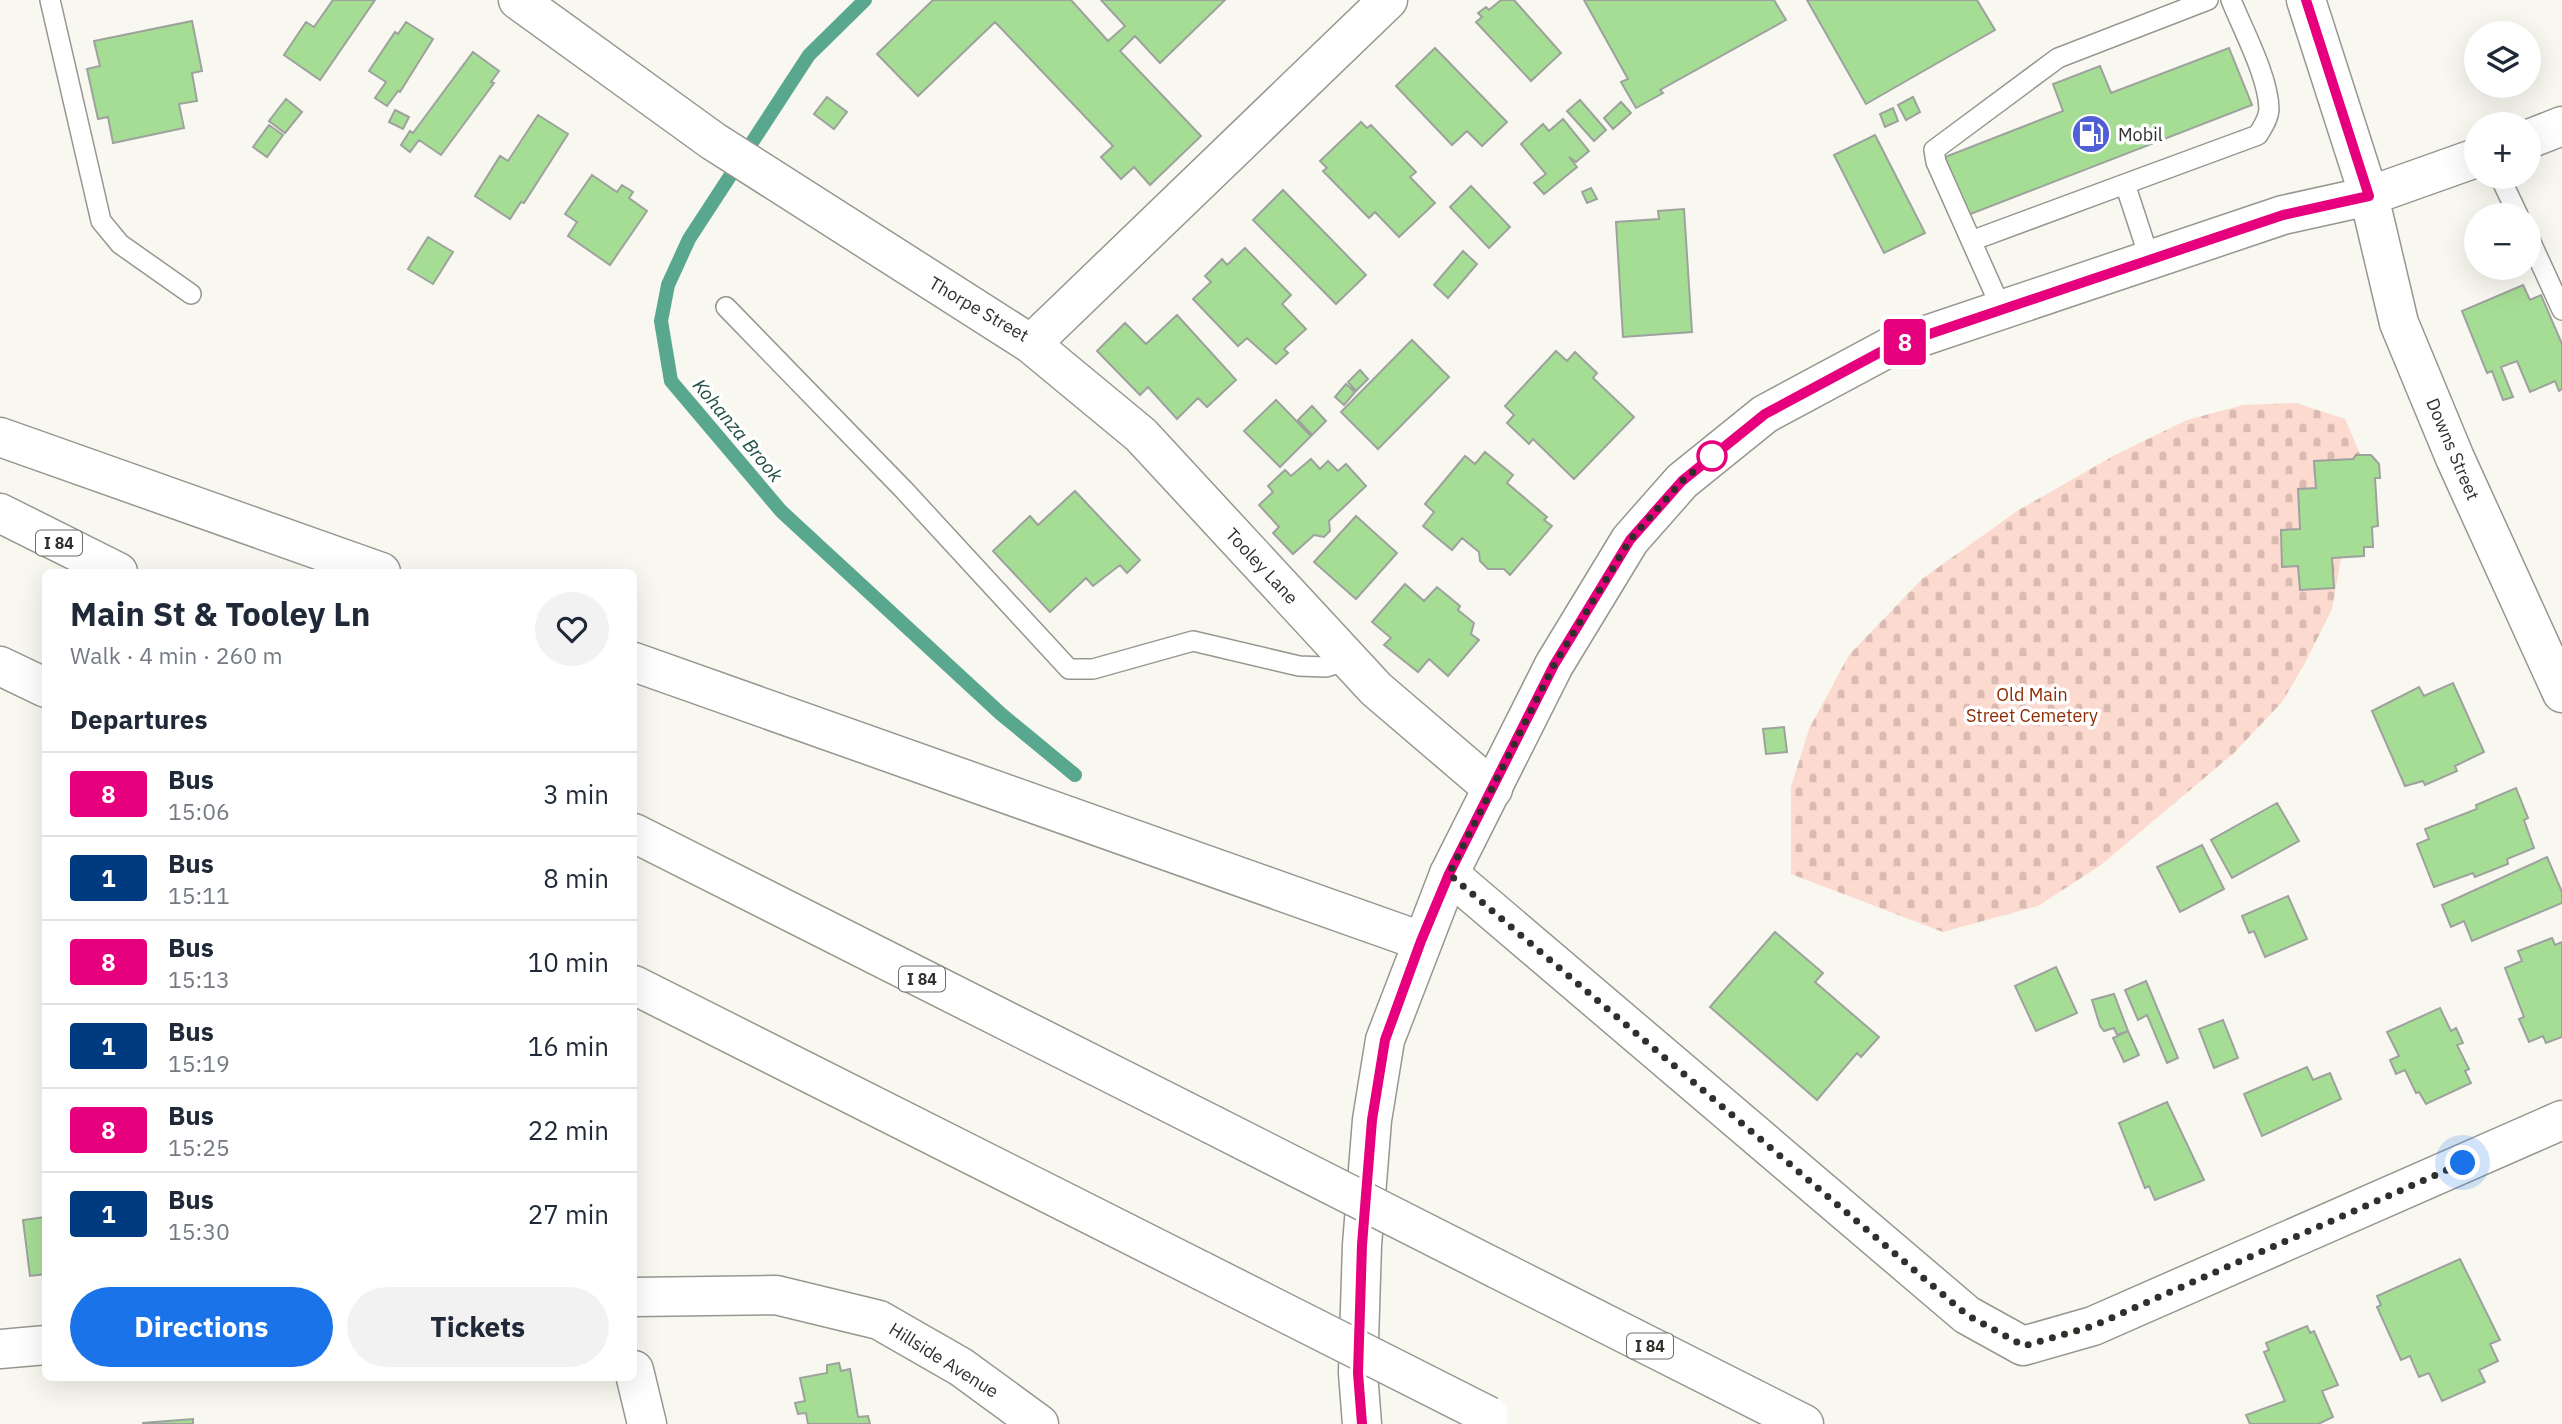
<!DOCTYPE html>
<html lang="en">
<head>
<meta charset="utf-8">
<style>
  :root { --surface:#fff; --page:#f2f2f3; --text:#1f2937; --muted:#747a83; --line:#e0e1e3; --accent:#1a73e8 }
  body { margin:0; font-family:"IBM Plex Sans",sans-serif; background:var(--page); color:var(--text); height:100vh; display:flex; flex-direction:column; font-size:26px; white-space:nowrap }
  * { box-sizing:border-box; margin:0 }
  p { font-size:23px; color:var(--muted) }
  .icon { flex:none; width:38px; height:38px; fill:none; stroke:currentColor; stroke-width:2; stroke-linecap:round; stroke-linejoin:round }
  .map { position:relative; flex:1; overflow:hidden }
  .details { position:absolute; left:42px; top:569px; width:595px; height:812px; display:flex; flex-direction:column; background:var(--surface); border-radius:10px; box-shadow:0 7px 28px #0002 }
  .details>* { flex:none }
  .badge { padding:0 14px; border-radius:5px; font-size:24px; line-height:46px }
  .fabs { position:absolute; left:2464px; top:21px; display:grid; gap:14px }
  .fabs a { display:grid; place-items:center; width:77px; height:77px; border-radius:50%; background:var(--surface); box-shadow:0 7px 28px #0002; font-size:35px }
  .you { position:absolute; width:35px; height:35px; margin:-18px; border:5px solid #fff; border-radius:50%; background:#1a73e8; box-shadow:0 0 0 10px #1a73e833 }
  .map>.badge { position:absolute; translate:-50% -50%; box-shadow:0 0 0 4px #fff }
  h2 { padding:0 28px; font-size:26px; line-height:63px }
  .round { display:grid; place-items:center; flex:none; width:74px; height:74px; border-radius:37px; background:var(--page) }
  .headline { display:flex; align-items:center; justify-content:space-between; height:119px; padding:0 28px }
  h1 { font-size:33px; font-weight:800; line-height:52px }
  .action { display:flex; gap:14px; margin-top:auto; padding:14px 28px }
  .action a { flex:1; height:80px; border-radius:42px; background:var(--accent); color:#fff; font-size:28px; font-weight:800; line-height:80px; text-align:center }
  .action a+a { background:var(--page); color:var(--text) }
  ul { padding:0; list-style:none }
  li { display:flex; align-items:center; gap:21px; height:84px; padding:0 28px; border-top:2px solid var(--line) }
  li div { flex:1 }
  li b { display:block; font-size:26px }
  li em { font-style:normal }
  li .badge { min-width:77px; font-weight:700; text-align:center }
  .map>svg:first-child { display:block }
  .cemetery { fill:url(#cemetery-stones) }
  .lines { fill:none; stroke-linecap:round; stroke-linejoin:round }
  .stream { stroke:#59a78f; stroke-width:14 }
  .building { fill:#a6dd95; stroke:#9da29c; stroke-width:2 }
  .service-casing { stroke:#979790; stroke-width:22 }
  .minor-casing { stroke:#979790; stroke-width:41 }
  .secondary-casing { stroke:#979790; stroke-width:41 }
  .motorway-casing { stroke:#979790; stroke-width:41 }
  .service { stroke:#fff; stroke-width:19 }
  .minor { stroke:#fff; stroke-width:38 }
  .secondary { stroke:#fff; stroke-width:38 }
  .motorway { stroke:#fff; stroke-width:38 }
  .motorway-bridge-casing { stroke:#979790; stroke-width:41; stroke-linecap:butt }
  .motorway-bridge { stroke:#fff; stroke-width:38 }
  .line-casing { stroke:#fff; stroke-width:16 }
  .line { stroke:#e6007e; stroke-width:10 }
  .walk { stroke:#2f2f2c; stroke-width:7; stroke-dasharray:0 12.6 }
  .stop-dot { fill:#fff; stroke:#e6007e; stroke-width:3.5 }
  .labels { text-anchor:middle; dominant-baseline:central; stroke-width:7; stroke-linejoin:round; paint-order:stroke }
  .shield { fill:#fff; stroke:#6d6d6b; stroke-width:2 }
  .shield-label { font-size:16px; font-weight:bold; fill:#2f2f2c }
  .poi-label { font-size:18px; fill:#2f2f2c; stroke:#fff; text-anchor:start }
  .street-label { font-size:18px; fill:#2f2f2c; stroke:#fff }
  .park-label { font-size:18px; fill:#8f2a02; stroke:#fff }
  .water-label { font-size:19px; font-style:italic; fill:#205043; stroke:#fff }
</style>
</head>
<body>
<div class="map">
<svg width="2562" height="1424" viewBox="0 0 2562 1424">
  <defs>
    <pattern id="cemetery-stones" width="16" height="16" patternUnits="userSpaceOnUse" patternTransform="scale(1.75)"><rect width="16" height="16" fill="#fddacf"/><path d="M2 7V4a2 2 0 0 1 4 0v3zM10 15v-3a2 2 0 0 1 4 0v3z" fill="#d9bbb2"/></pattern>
  </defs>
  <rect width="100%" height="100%" fill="#f8f8f0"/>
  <!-- cemetery -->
  <path class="cemetery" d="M2296,403L2345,419L2360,454L2332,609L2304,665L2282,702L2234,753L2101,865L2038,906L1943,932L1791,874V787L1809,729L1849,655L1922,579L2017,511L2115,455L2187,420L2243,405Z"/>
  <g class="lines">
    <!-- stream -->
    <path class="stream" d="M865,0L809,55L689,239L668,285L661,321L671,381L781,511L1001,714L1075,775"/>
  </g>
  <!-- building -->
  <path class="building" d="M333,0H375L320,80L284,55L306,22L314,27Z
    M933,0H1071L1108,41L1125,26L1101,0H1225L1160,63L1135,36L1120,51L1201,136L1150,185L1134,167L1121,179L1101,157L1113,146L995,22L918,96L877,54Z
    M1501,0H1514L1561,53L1531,81L1476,22L1482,17L1478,13L1486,7L1489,10Z
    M1584,0H1774L1786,20L1660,90L1663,93L1636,108L1621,82L1628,79Z
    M1807,0H1977L1995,30L1866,104Z
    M192,21L202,71L192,73L197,101L179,104L184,128L113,143L108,117L98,119L87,69L100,66L94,41Z
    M406,22L433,39L400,92L398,91L387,106L375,98L386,82L369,71L395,32L398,34Z
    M1435,48L1507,122L1482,146L1467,131L1452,145L1396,86Z
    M2229,48L2252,105L1968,215L1945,157L2063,111L2053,84L2100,66L2111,93Z
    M473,52L499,71L491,82L494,83L441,155L419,140L410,152L401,145L410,131L413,133Z
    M827,97L847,112L834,129L814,114Z
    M1913,97L1920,112L1906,120L1898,105Z
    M286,99L302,112L285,133L269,121Z
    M1580,100L1606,130L1594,141L1567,111Z
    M1621,102L1631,113L1613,129L1604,118Z
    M1893,108L1898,121L1885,127L1880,114Z
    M395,110L409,117L403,129L389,122Z
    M538,115L568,134L524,203L521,202L510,219L475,196L500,156L508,161Z
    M1563,119L1589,151L1576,162L1569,157L1577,167L1544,194L1534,183L1546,174L1521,144L1543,124L1549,131Z
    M1361,122L1367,128L1371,125L1416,172L1410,177L1435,203L1399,237L1375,212L1369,218L1323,171L1327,168L1320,161Z
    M269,125L283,135L267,157L253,147Z
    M1875,135L1925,233L1884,253L1834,155Z
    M592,175L617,192L622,185L633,192L629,198L647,211L610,265L568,236L577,222L565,214Z
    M1471,186L1510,227L1489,248L1450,207Z
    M1591,188L1597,199L1587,203L1582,192Z
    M1283,190L1366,275L1336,304L1253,220Z
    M1684,209L1692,332L1623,337L1616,222L1659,219L1658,211Z
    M428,237L453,252L433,284L408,269Z
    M1245,248L1291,295L1282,304L1306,329L1284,349L1288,353L1276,364L1247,338L1238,346L1193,299L1211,282L1205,276L1222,259L1227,265Z
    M1463,251L1477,264L1448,298L1434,285Z
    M2523,285L2530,300L2541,295L2562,344V389L2559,391L2555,381L2530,392L2517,361L2501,367L2513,397L2503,400L2492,371L2487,373L2462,311Z
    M1177,315L1236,380L1207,407L1198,398L1177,419L1148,387L1140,395L1097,351L1125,323L1146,344Z
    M1412,340L1449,377L1378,449L1341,412Z
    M1556,351L1567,361L1575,352L1597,373L1593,378L1634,417L1574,479L1533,439L1529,444L1507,423L1514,415L1505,406Z
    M1360,370L1368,379L1356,391L1348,382Z
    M1346,384L1355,392L1344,405L1335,397Z
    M1276,400L1311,436L1280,467L1244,431Z
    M1312,406L1326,421L1312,435L1298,420Z
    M1485,452L1513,475L1507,483L1547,517L1544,520L1552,526L1510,575L1504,569H1488L1480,561L1479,552L1462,538L1452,550L1423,526L1434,512L1425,504L1465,456L1475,464Z
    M2356,455H2371L2379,464L2380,478H2375L2378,526L2372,527L2373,547H2364V556L2332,558L2334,588L2300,590L2298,566L2282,567L2281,530L2300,529L2298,489L2316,488L2314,461L2353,459Z
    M1311,459L1320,469L1328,461L1338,471L1346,464L1366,486L1329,521L1330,531L1324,537L1314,535L1293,554L1273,533L1279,527L1259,505L1273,492L1268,486L1285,470L1291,476Z
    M1075,491L1140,560L1127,573L1120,565L1093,586L1086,578L1050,612L993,551L1030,516L1038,525Z
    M1356,516L1397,553L1356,599L1314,562Z
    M1405,584L1424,601L1437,587L1460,606L1458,610L1474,623L1471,634L1479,640L1448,676L1429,659L1418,672L1384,645L1391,638L1372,622Z
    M2453,683L2484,752L2455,766L2457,771L2425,785L2423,781L2405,786L2372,711L2419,687L2424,696Z
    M1784,727L1787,752L1766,754L1763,729Z
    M2516,788L2528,818L2524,820L2534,848L2507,859L2508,864L2475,877L2473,873L2434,887L2417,844L2429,839L2425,829L2477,809L2476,805Z
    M2277,803L2299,841L2232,878L2211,840Z
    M2202,845L2224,889L2180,912L2157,867Z
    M2547,857L2562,892V903L2472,941L2464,921L2451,927L2442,905Z
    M2288,896L2307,939L2265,957L2254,931L2249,933L2242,916Z
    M1775,932L1823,973L1815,982L1879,1037L1861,1057L1857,1053L1817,1100L1710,1007Z
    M2552,938L2555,945L2562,942V1037L2546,1043L2543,1036L2529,1042L2519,1019L2524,1017L2505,968L2522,961L2518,951Z
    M2056,967L2077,1013L2036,1031L2015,986Z
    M2146,981L2178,1058L2167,1063L2147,1015L2138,1020L2125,990Z
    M2114,994L2128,1031L2117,1035L2114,1028L2104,1031L2100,1026L2092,1000Z
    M2440,1008L2451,1031L2456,1028L2463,1043L2457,1045L2469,1069L2465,1071L2471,1083L2426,1104L2419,1092L2416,1093L2405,1070L2396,1074L2390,1060L2399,1056L2387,1032Z
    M2223,1020L2238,1058L2214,1068L2199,1029Z
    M2128,1031L2139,1055L2124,1062L2113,1038Z
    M2307,1067L2313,1080L2330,1073L2341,1099L2262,1136L2244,1094Z
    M2167,1102L2204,1180L2155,1200L2149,1186L2145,1188L2119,1123Z
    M46,1217V1274L30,1276L23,1220Z
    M2460,1259L2500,1340L2490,1344L2498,1361L2479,1370L2485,1382L2442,1401L2429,1373L2419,1377L2410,1356L2401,1360L2377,1307L2381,1305L2377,1296Z
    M2307,1326L2310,1333L2314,1331L2338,1385L2322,1391L2333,1417L2318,1424H2250L2246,1415L2285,1401L2264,1352L2269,1350L2266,1343Z
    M839,1363L841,1371L850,1369L858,1417L868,1416L870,1424H808L806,1413L798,1414L795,1403L805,1401L800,1378L827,1373V1365Z
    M193,1419V1424H143V1423Z"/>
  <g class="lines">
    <!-- service casing -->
    <g class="service-casing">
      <path id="service" d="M50,0L101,221L120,244L191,294
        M2500,177L2518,215
        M2125,184L2258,135C2263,126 2268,120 2269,110C2269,78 2243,30 2231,0
        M2529,238L2562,310
        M1971,241L2125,184L2150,260
        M726,307L904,490L1069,669H1093L1193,641L1299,666L1326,667L1349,660
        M2002,310L1936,162L1934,150L2058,58L2208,0"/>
    </g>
    <!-- minor casing -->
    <g class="minor-casing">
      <path id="minor" d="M518,0L713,141L1031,344L1141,435L1376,689L1493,789
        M1031,344L1388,0
        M1449,874L1967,1315L2023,1346L2093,1326L2562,1120
        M634,1297L776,1295L879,1320L961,1367L1039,1424
        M0,1349L46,1345
        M634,1370L647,1424"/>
    </g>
    <!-- secondary casing -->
    <g class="secondary-casing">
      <path id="secondary" d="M2306,0L2369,196L2399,323L2455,458L2562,693
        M2529,139L2562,126
        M1362,1424L1358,1373L1362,1245L1372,1120L1385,1040L1449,874L1554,665L1630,540L1682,481L1765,414L1888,348L2283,215L2369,196L2476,158"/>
    </g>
    <!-- motorway casing -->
    <g class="motorway-casing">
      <path id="motorway" d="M0,437L381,572
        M0,513L118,572
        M634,662L1421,941
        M0,666L46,688
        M634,833L1211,1124
        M634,985L1202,1271
        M1497,1269L1804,1424"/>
    </g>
    <!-- service -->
    <use href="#service" class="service"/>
    <!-- minor -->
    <use href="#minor" class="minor"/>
    <!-- secondary -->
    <use href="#secondary" class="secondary"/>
    <!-- motorway -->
    <use href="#motorway" class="motorway"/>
    <!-- motorway-bridge casing -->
    <g class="motorway-bridge-casing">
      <path id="motorway-bridge" d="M1211,1124L1497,1269
        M1202,1271L1489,1416"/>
    </g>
    <!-- motorway-bridge -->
    <use href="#motorway-bridge" class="motorway-bridge"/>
  </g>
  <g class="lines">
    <!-- line casing -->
    <g class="line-casing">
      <path id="line" d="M1362,1424L1358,1373L1362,1245L1372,1120L1385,1040L1421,941L1449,874L1554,665L1630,540L1682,481L1765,414L1888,348L2283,215L2369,196L2306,0"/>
    </g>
    <!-- line -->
    <use href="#line" class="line"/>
    <!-- walk -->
    <path class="walk" d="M1712,456L1682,481L1630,540L1554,665L1449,874L1967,1315L2024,1346L2093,1326L2463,1163"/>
  </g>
  <!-- icons -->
  <defs>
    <g id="fuel-disc" transform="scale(2.0125)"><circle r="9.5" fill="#4f5fd5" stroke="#fff"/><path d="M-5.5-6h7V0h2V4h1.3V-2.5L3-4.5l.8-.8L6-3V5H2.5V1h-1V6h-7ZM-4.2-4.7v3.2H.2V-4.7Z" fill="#fff"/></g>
  </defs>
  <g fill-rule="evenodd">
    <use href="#fuel-disc" x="2091" y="134"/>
  </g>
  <!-- markers -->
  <circle class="stop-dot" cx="1712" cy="456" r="14"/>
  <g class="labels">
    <!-- shield labels -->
    <g class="shield">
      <rect x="36" y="530.5" width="46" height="25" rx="5"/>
      <rect x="899" y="966.5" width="46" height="25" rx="5"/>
      <rect x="1627" y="1333.5" width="46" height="25" rx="5"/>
    </g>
    <g class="shield-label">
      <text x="59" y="543">I 84</text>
      <text x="922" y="979">I 84</text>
      <text x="1650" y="1346">I 84</text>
    </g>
    <!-- poi labels -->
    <g class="poi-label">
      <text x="2118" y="134">Mobil</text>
    </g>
    <!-- street labels -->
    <g class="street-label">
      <text transform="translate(979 309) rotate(30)">Thorpe Street</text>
      <text transform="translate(2453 449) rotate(67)">Downs Street</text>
      <text transform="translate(1262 566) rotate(47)">Tooley Lane</text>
      <text transform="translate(944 1360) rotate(32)">Hillside Avenue</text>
    </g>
    <!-- park labels -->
    <g class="park-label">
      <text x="2032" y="694">Old Main<tspan x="2032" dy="21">Street Cemetery</tspan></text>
    </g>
    <!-- water labels -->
    <g class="water-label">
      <text transform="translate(738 430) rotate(50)">Kohanza Brook</text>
    </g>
  </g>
</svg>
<div class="fabs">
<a><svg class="icon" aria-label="layers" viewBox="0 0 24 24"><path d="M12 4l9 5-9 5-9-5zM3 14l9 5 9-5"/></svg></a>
<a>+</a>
<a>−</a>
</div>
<div class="you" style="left:2463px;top:1163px"></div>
<b class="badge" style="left:1905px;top:342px;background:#e6007e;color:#fff">8</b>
<section class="details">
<div class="headline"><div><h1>Main St &amp; Tooley Ln</h1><p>Walk · 4 min · 260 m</p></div><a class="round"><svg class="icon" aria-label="heart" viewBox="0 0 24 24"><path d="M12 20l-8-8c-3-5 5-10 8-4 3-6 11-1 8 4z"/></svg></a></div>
<h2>Departures</h2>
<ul>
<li><span class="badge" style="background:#e6007e;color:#fff">8</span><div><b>Bus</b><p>15:06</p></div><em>3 min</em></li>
<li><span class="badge" style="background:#003b80;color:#fff">1</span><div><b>Bus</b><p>15:11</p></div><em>8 min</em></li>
<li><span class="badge" style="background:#e6007e;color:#fff">8</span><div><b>Bus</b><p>15:13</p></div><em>10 min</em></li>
<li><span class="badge" style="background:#003b80;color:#fff">1</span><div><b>Bus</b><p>15:19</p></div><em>16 min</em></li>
<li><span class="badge" style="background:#e6007e;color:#fff">8</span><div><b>Bus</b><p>15:25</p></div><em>22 min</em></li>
<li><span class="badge" style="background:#003b80;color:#fff">1</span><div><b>Bus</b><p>15:30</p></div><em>27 min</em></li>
</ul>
<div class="action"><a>Directions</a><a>Tickets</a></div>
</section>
</div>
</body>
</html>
